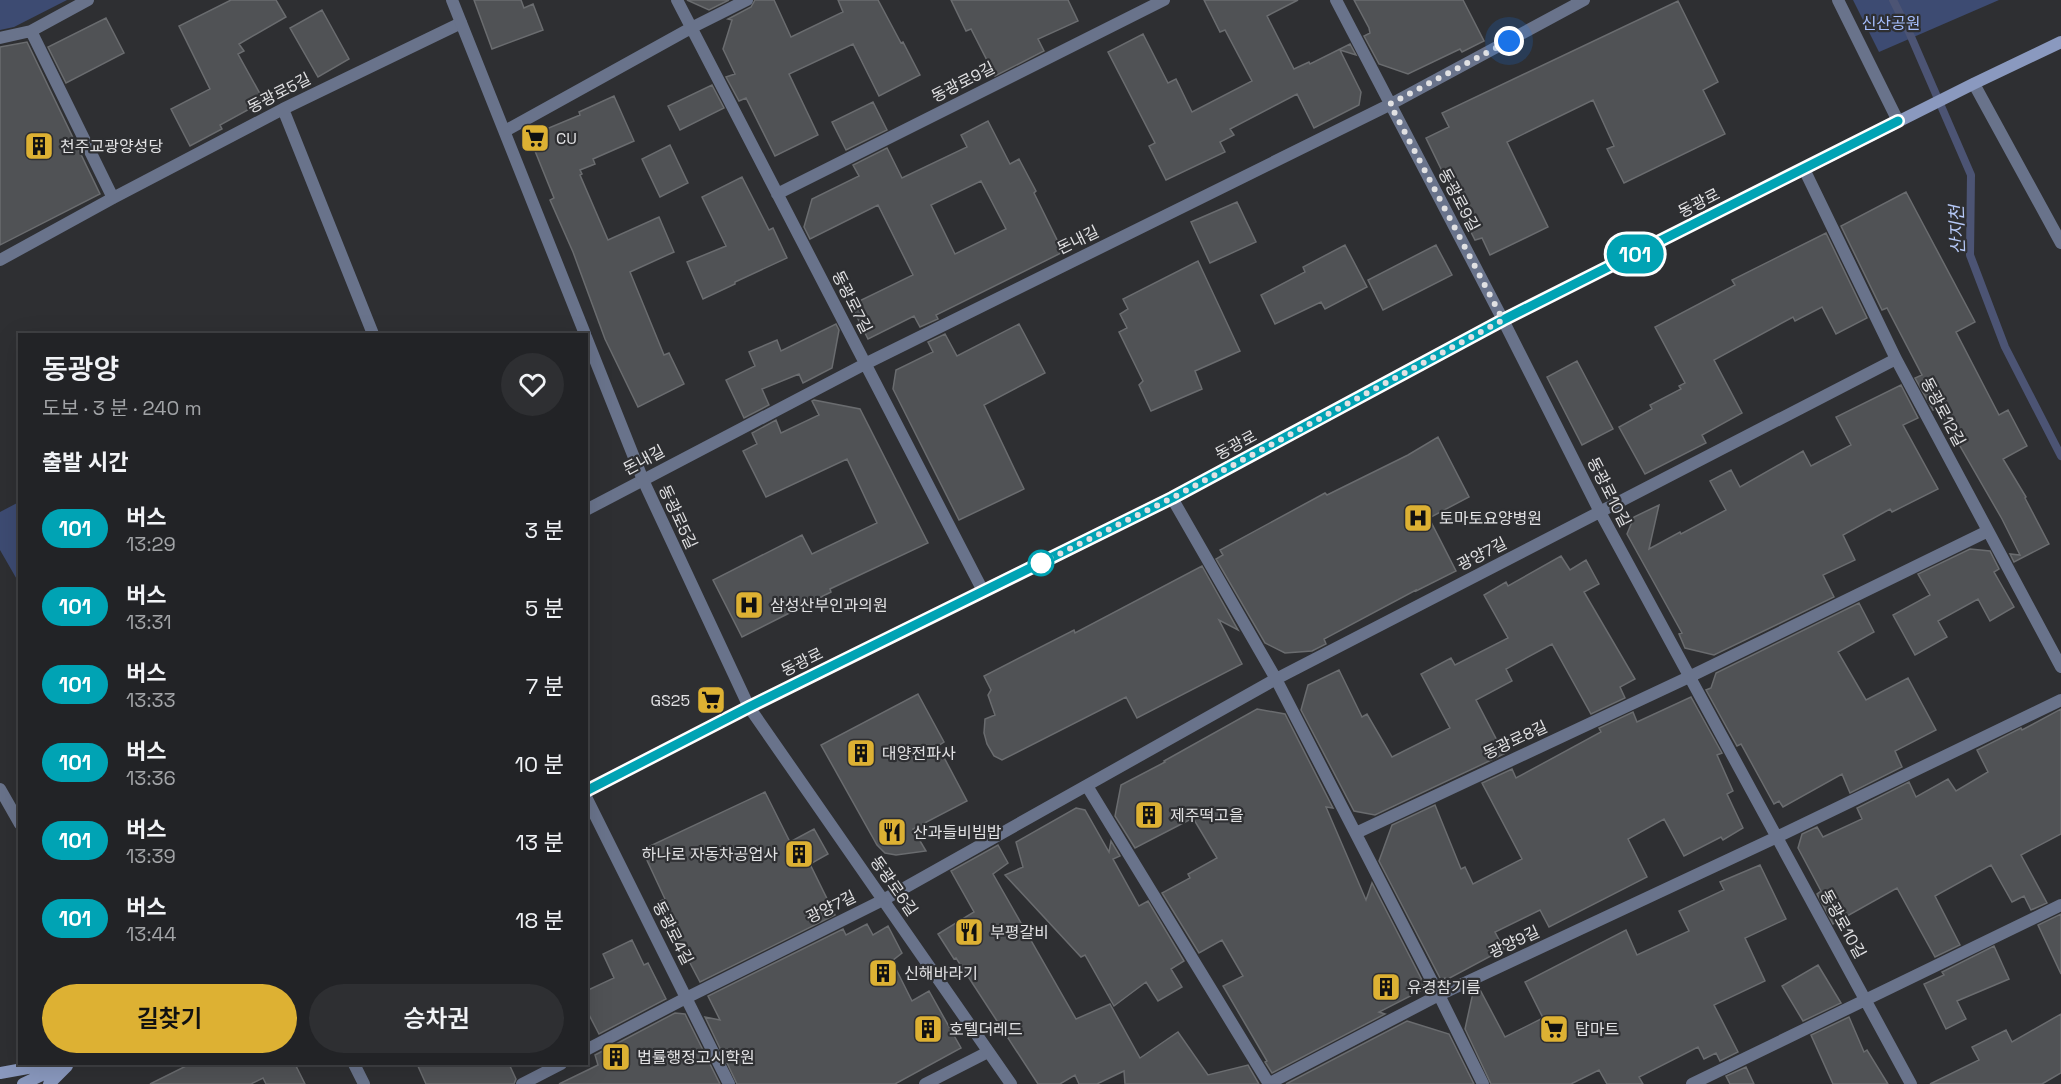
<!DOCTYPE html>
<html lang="ko">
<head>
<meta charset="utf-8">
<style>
  :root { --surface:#222326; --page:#2e2f32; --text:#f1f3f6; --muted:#a2a4a7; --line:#3f4043; --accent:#ddb133 }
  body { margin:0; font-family:"Space Grotesk","Noto Sans KR",sans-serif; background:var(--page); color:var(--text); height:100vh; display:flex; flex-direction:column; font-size:22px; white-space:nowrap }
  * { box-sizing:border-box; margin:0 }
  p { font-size:20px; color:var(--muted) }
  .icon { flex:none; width:33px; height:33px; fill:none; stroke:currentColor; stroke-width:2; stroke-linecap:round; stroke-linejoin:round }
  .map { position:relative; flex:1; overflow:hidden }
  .side { position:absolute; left:18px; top:333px; width:570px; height:732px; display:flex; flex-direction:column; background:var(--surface); border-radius:0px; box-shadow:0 6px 24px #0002,0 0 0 2px var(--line) }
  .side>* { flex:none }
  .badge { padding:0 12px; border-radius:20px; font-size:21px; line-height:39px }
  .you { position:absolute; width:30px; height:30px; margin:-15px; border:4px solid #fff; border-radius:50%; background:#1a73e8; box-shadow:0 0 0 9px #1a73e833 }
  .map>.badge { position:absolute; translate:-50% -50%; box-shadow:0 0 0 3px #fff }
  h2 { padding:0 24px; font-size:22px; line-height:54px }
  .round { display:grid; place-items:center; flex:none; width:63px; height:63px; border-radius:32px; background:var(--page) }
  .summary { display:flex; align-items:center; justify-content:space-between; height:102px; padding:0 24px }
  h1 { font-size:28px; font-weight:600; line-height:45px }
  .cta { display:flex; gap:12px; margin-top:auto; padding:12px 24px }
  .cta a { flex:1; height:69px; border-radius:36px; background:var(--accent); color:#111; font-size:24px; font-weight:600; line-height:69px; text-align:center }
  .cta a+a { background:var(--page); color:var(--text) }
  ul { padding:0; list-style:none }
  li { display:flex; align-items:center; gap:18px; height:78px; padding:0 24px }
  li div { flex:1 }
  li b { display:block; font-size:22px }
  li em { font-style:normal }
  li .badge { min-width:66px; font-weight:700; text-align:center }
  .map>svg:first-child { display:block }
  .green { fill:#3d4b72 }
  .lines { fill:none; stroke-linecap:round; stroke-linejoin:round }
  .stream { stroke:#4c5474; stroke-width:8 }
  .building { fill:#505255; stroke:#6a6c6f; stroke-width:1.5; fill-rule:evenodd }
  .minor { stroke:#69738b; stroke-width:12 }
  .tertiary { stroke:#69738b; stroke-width:12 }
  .secondary { stroke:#8a99bf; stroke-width:12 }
  .line-casing { stroke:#fff; stroke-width:14 }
  .line { stroke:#00a3b4; stroke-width:9 }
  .walk { stroke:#e1e1e3; stroke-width:6; stroke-dasharray:0 10.8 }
  .stop-dot { fill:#fff; stroke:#00a3b4; stroke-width:3 }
  .labels { text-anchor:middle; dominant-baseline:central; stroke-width:4.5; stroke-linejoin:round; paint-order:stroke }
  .park-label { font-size:16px; fill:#a6befd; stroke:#2e2f32 }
  .street-label { font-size:16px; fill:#e1e1e3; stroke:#2e2f32 }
  .poi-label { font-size:16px; fill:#e1e1e3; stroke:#2e2f32; text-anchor:start }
  .water-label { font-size:18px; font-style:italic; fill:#b6c9f8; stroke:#2e2f32 }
</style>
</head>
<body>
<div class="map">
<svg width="2061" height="1084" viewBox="0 0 2061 1084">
  <rect width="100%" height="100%" fill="#2e2f32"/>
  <!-- green -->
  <path class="green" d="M0,0H67L14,27L0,30Z
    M1853,0H1999L1879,52Z
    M19,502V583L0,550V512Z"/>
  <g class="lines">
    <!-- stream -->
    <path class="stream" d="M1893,0L1909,32L1971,175L1970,255L2005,347L2061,456"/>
  </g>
  <!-- building -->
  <path class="building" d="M231,0H276L286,17L239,44L244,51L238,54L264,101L220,125L222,129L190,146L171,109L210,89L179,26Z
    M474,0H521L524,8L533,4L543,30L492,49Z
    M687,0H729L709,10Z
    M755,0H774L791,37L843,12L838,0H878L901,43L903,42L920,75L879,96L853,44L789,74L818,135L775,156L746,98L739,101L726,77L735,74L723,49L732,20L728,19L751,7Z
    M951,0H1068L1078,21L1038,39L1044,51L995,76L971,29L966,31Z
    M1204,0H1298L1267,16L1294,69L1309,62L1310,64L1350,44L1356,55L1340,50L1361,92L1359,105L1314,128L1297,94L1230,129L1234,135L1220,142L1225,152L1166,180L1149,146L1155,143L1108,52L1143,34L1168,83L1176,79L1192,112L1252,81L1225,30L1220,32Z
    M1354,0H1463L1484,41L1462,52L1460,49L1408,74L1379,64L1364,36L1370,33L1369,28Z
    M1678,1L1718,82L1703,90L1725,134L1624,183L1607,149L1614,146L1593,100L1507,142L1548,227L1490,255L1482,238L1475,240L1465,220L1469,218L1447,171L1443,173L1426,138L1449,127L1442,113Z
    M322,10L349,59L318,77L290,28Z
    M106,18L124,53L66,83L48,47Z
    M27,42L100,194L0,245V47Z
    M712,85L724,108L680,130L668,106Z
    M614,96L634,141L593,159L595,164L580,170L582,174L580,175L608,240L659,217L674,252L630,272L664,355L669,353L684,384L638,407L605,339L573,252L550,200L554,198L533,146L539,132L580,115L579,112Z
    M873,102L887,130L846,150L832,122Z
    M988,121L1010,164L1019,159L1036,191L1034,193L1063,252L936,315L938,319L920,327L914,316L868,339L851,305L913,275L878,205L810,239L804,227L812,199L859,176L853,165L887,148L902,178L967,147L961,135ZM981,181L1006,229L955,254L931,205Z
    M670,145L688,183L660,197L642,159Z
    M742,177L769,230L773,228L787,258L735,282V284L703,299L687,262L726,246L702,197Z
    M1906,192L1975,322L1956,332L1999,415L2008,410L2027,446L2003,459L2026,497L2025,498L2049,544L2014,562L2010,554L2020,555L2002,519L1938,408L1933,410L1915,378L1922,375L1887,308L1882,310L1841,226Z
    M1237,202L1256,242L1210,263L1191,222Z
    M1826,233L1867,318L1836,334L1822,307L1795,321L1793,317L1714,360L1742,413L1702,435L1706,443L1645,474L1619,427L1652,409L1650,405L1681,389L1679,386L1685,383L1655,327L1735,285L1732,280Z
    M1345,245L1367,287L1325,309L1321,302L1275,324L1261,295L1305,272L1303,267Z
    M1436,245L1452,275L1383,310L1368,280Z
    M1198,261L1240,351L1195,371L1202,389L1151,411L1139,385L1143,381L1119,332L1127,328L1120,314L1128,309L1123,299Z
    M836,324L839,330L832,368L803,383L799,374L762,389L769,405L744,418L726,380L755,366L749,352L777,340L781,351Z
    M1019,324L1045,373L984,405L1024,489L959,520L893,389L896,370L933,352L928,342L945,334L957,356Z
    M1577,361L1613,429L1582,445L1547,377Z
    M1901,385L1918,418L1903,425L1938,489L1892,512L1890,509L1843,535L1855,560L1823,575L1834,597L1714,655L1685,648L1679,634L1682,633L1627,534L1634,517L1659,505L1649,549L1680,532L1681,534L1726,510L1710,481L1731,470L1740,487L1803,451L1811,466L1851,445L1836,417Z
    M814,400L860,409L928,543L830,589L831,592L742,637L713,580L802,535L812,554L877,523L847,459L766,497L743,451L757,444L752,433L776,420L781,433L819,415L812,401Z
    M1438,437L1469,497L1429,518L1456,571L1416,591V590L1324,639L1326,644L1312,651L1285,653L1265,643L1216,559L1223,555L1220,550L1325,493L1327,495L1408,455Z
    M1970,549L1990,551L1999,569L1994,572L2014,607L1990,621L1978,599L1938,621L1947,637L1915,655L1893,615L1930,595L1918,574Z
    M1561,556L1570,570L1586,560L1599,584L1584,592L1635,679L1620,687L1625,698L1591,714L1552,644L1506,669L1512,681L1476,700L1504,754L1375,815L1354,811L1301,710L1308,685L1339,670L1362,717L1367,714L1392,757L1450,728L1421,674L1451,658L1455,665L1508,638L1484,595L1506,582L1508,586Z
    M1202,566L1238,630L1219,620L1242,664L1137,718L1126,697L1002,760L994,756L987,744L984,733L985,719L995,715L988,695L991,690L984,676L1074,630L1075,633Z
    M1859,603L1874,632L1838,652L1866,700L1908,678L1936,730L1895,751L1902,767L1850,793L1842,774L1783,807L1779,801L1774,804L1741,744L1737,746L1706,690L1711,688L1716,673Z
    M918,694L944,742L938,746L967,801L913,829L926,851L896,855L885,853L877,845L821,745Z
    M1691,697L1722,753L1717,755L1733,791L1727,794L1743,828L1723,840L1721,837L1684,856L1664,819L1628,839L1647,877L1549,927L1540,910L1495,932L1504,949L1446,980L1445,978L1441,980L1379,861L1392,825L1435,805L1461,869L1465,867L1473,884L1522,859L1482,783L1512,769L1516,778L1601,732L1599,728L1633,712L1637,722Z
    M1257,709L1285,714L1333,808L1326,807L1366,900L1372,883L1426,988L1379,1012L1385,1014L1272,1073L1265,1062L1267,1061L1223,986L1243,976L1222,940L1199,953L1162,893L1190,878L1188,874L1217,858L1193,818L1135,848L1115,816L1121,785L1165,762L1164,761Z
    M2061,709V834L2021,855L2047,903L2031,910L2024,896L2012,902L1991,865L1935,896L1960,945L1935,957L1897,888L1833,924L1817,894L1821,891L1798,848L1802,834L1817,827L1823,837L1862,819L1857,808L1909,782L1916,797L1948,779L1956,791L1988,772L1977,750L2021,728L2022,730Z
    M765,792L790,842L814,829L828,854L810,864L835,915L700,982L658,902L665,899L645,856L650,846Z
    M1076,808L1085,810L1109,852L1111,841L1120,856L1113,859L1139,906L1148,901L1184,961L1171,969L1182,987L1158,1001L1146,982L1114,1006L1085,955L1081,957L1005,875L1023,867L1016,842Z
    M998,845L1008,863L993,874L1076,1019L1110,1004L1140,1058L1178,1032L1208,1075L1248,1065L1259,1084H1125L1124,1071L1097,1084H1079L1075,1075L1060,1084H1038L956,958L954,959L938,934L974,912L951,871Z
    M1760,865L1786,919L1745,938L1765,981L1714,1005L1738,1052L1720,1061L1716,1053L1704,1059L1698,1047L1639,1077L1643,1084H1607L1599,1070L1571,1084H1491L1465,1029L1474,988L1478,986L1505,1037L1543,1018L1525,982L1626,930L1637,955L1689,931L1679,911L1724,890L1720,882Z
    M2061,914V974L2038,925Z
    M867,924L873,935L888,926L902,953L892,961L912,1001L929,991L961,1048L895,1084H737L705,1017L720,1020L708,996L843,929L846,935Z
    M632,940L644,965L648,963L666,999L599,1034L586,1009V991L614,978L603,954Z
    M1994,946L2009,979L1957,1001L1966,1019L1946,1029L1924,984L1944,975L1942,972Z
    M1818,965L1841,1003L1803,1021L1782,986Z
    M675,1013L685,1014L720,1084H559L598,1065L595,1055Z
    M2061,1014V1073L2042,1084H1930L1979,1060L1972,1047L2006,1030L2012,1042Z
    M1849,1017L1864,1052L1867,1050L1888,1084H1833L1811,1035Z
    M1407,1021L1449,1034L1474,1084H1286Z
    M190,1064H295L305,1084H266L263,1078L251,1084H150Z
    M417,1064H509L516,1079L514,1084H426Z
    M1746,1067L1754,1084H1730L1726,1076Z"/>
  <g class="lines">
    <!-- minor -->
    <path class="minor" d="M677,0L983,591
      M1336,0L1503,320L1600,512L1911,1084
      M1838,0L1898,121
      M31,31L113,198
      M0,38L31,31L88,0
      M1974,84L2061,243
      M283,109L373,334
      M505,131L691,28L747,0
      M1804,169L1896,359L2061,667
      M777,194L1164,0
      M0,260L113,198L283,109L461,23
      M1172,498L1276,679L1439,995L1483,1084
      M586,510L865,364L1391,104L1584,0
      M1087,786L1269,1084
      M0,789L20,824
      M586,797L729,1084
      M1356,833L1689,677L1988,531
      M586,1050L686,998L883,900L1276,679L1896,359
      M354,1064L364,1084
      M522,1084L561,1064
      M925,1084L988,1052
      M1268,1084L1439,995L1777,837L2061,700
      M1692,1084L2061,905"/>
    <!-- tertiary -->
    <path class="tertiary" d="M452,0L585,334
      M586,337L643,480L749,707L1011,1084"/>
    <!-- secondary -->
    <path class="secondary" d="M586,791L749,707L1172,498L1503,320L1973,84L2061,42
      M0,1073L50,1064
      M23,1084L65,1064
      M49,1084L67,1066"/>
  </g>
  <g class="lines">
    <!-- line casing -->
    <g class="line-casing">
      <path id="line" d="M586,791L749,707L1172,498L1503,320L1898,121"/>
    </g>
    <!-- line -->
    <use href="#line" class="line"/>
    <!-- walk -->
    <path class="walk" d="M1041,563L1172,498L1503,320L1390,104L1509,41"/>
  </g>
  <!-- icons -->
  <defs>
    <g id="supermarket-square" transform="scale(1.5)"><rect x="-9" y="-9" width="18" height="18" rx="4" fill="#ddb133" stroke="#2e2f32"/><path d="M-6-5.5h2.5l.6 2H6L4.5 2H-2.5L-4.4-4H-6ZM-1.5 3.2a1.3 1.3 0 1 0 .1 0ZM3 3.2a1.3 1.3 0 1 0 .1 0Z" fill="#111"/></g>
    <g id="building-square" transform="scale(1.5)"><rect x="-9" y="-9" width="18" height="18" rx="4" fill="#ddb133" stroke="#2e2f32"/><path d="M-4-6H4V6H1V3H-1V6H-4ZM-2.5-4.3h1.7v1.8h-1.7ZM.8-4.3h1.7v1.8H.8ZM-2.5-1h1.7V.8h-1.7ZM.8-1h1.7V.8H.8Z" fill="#111"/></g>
    <g id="hospital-square" transform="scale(1.5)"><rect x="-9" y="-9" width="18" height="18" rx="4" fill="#ddb133" stroke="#2e2f32"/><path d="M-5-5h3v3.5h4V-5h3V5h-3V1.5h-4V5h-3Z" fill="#111"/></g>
    <g id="restaurant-square" transform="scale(1.5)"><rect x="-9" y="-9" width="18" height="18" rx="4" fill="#ddb133" stroke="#2e2f32"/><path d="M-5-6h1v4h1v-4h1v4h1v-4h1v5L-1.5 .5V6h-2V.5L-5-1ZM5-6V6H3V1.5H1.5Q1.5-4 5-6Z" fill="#111"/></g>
  </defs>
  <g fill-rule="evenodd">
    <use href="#supermarket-square" x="535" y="138"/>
    <use href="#building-square" x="39" y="146"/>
    <use href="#hospital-square" x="1418" y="518"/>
    <use href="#hospital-square" x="749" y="605"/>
    <use href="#supermarket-square" x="711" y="700"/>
    <use href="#building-square" x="861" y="753"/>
    <use href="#building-square" x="1149" y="815"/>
    <use href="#restaurant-square" x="892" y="832"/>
    <use href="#building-square" x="799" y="854"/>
    <use href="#restaurant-square" x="969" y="932"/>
    <use href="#building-square" x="883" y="973"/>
    <use href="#building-square" x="1386" y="987"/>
    <use href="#building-square" x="928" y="1029"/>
    <use href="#supermarket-square" x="1554" y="1029"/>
    <use href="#building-square" x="616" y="1057"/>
  </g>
  <!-- markers -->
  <circle class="stop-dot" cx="1041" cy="563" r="12"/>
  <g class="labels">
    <!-- park labels -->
    <g class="park-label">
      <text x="1891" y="23">신산공원</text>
    </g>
    <!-- street labels -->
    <g class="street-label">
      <text transform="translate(963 82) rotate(-27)">동광로9길</text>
      <text transform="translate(279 93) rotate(-27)">동광로5길</text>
      <text transform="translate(1459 200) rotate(62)">동광로9길</text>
      <text transform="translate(1699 203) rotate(-27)">동광로</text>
      <text transform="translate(1078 240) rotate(-26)">돈내길</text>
      <text transform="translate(852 302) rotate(63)">동광로7길</text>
      <text transform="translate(1943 412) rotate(62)">동광로12길</text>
      <text transform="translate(1236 445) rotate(-28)">동광로</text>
      <text transform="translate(644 460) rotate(-28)">돈내길</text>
      <text transform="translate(1609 492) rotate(63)">동광로10길</text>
      <text transform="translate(678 517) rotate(65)">동광로5길</text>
      <text transform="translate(1482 554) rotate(-27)">광양7길</text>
      <text transform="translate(802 662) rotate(-26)">동광로</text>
      <text transform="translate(1515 740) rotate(-25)">동광로8길</text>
      <text transform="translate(894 886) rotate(55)">동광로6길</text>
      <text transform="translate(831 907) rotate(-26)">광양7길</text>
      <text transform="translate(1843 924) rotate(61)">동광로10길</text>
      <text transform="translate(673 933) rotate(63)">동광로4길</text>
      <text transform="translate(1514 942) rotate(-25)">광양9길</text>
    </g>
    <!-- poi labels -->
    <g class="poi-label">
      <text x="556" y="138">CU</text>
      <text x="60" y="146">천주교광양성당</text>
      <text x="1439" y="518">토마토요양병원</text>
      <text x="770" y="605">삼성산부인과의원</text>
      <text x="690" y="700" text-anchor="end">GS25</text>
      <text x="882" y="753">대양전파사</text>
      <text x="1170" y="815">제주떡고을</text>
      <text x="913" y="832">산과들비빔밥</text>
      <text x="778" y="854" text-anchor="end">하나로 자동차공업사</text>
      <text x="990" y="932">부평갈비</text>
      <text x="904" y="973">신해바라기</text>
      <text x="1407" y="987">유경참기름</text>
      <text x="949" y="1029">호텔더레드</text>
      <text x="1575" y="1029">탑마트</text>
      <text x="637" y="1057">법률행정고시학원</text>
    </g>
    <!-- water labels -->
    <g class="water-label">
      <text transform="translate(1957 230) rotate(-92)">산지천</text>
    </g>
  </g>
</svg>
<div class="you" style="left:1509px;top:41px"></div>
<b class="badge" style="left:1635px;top:254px;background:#00a3b4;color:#fff">101</b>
<section class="side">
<div class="summary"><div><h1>동광양</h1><p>도보 · 3 분 · 240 m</p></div><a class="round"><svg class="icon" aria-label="heart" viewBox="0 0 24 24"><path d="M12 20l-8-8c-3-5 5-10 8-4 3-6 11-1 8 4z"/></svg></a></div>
<h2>출발 시간</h2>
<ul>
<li><span class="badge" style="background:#00a3b4;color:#fff">101</span><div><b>버스</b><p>13:29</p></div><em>3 분</em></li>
<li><span class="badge" style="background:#00a3b4;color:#fff">101</span><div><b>버스</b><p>13:31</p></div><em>5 분</em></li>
<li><span class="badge" style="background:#00a3b4;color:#fff">101</span><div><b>버스</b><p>13:33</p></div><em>7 분</em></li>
<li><span class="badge" style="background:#00a3b4;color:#fff">101</span><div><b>버스</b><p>13:36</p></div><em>10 분</em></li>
<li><span class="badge" style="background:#00a3b4;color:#fff">101</span><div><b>버스</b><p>13:39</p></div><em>13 분</em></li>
<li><span class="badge" style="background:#00a3b4;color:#fff">101</span><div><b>버스</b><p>13:44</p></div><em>18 분</em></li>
</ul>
<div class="cta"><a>길찾기</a><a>승차권</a></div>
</section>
</div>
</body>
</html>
